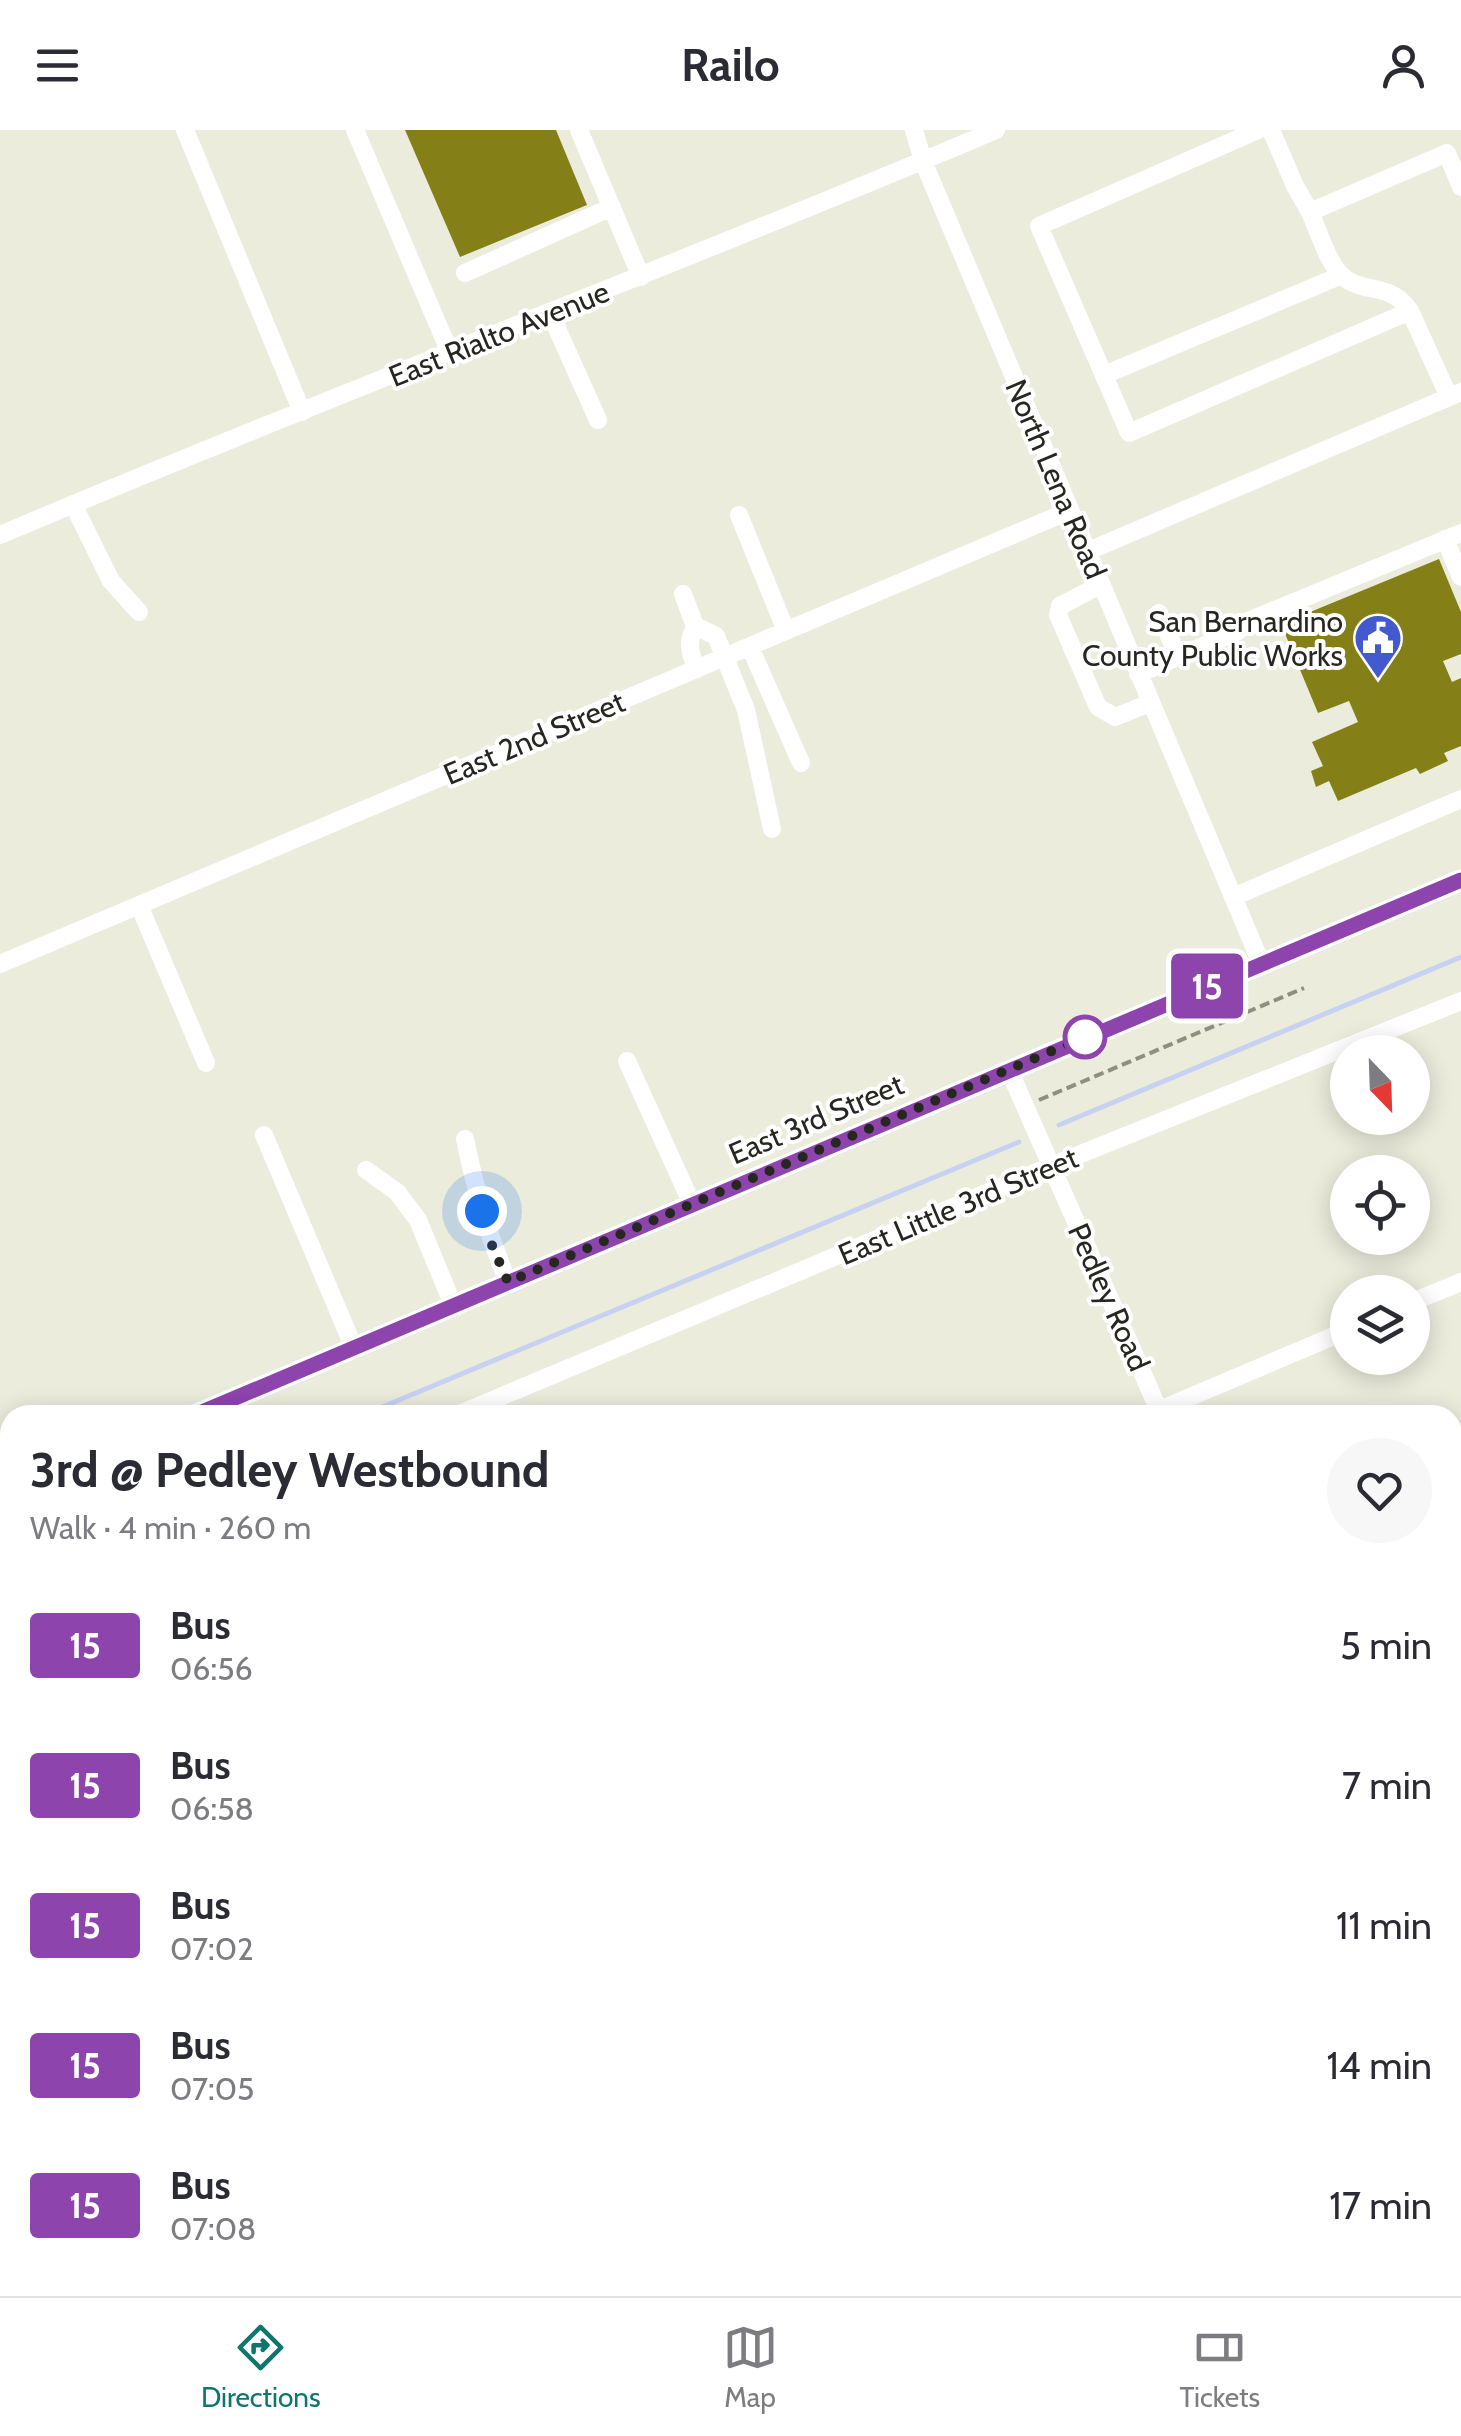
<!DOCTYPE html>
<html lang="en">
<head>
<meta charset="utf-8">
<style>
  :root { --surface:#fff; --page:#f7f7f7; --text:#2b2b33; --muted:#7c7c81; --line:#e1e1e2; --accent:#0f766e }
  body { margin:0; font-family:Cabin,sans-serif; background:var(--page); color:var(--text); height:100vh; display:flex; flex-direction:column; font-size:38px; white-space:nowrap }
  * { box-sizing:border-box; margin:0 }
  p { font-size:32px; color:var(--muted) }
  .icon { flex:none; width:55px; height:55px; fill:none; stroke:currentColor; stroke-width:2; stroke-linecap:round; stroke-linejoin:round }
  .map { position:relative; flex:1; overflow:hidden }
  .drawer { position:absolute; left:0px; top:1275px; width:1462px; height:892px; display:flex; flex-direction:column; background:var(--surface); border-radius:30px 30px 0 0; box-shadow:0 5px 25px #0003 }
  .drawer>* { flex:none }
  .badge { padding:0 20px; border-radius:8px; font-size:35px; line-height:65px }
  .needle { width:65px; rotate:157deg }
  .tools { position:absolute; left:1330px; top:905px; display:grid; gap:20px }
  .tools a { display:grid; place-items:center; width:100px; height:100px; border-radius:50%; background:var(--surface); box-shadow:0 5px 25px #0003; font-size:50px }
  .you { position:absolute; width:50px; height:50px; margin:-25px; border:8px solid #fff; border-radius:50%; background:#1a73e8; box-shadow:0 0 0 15px #1a73e833 }
  .map>.badge { position:absolute; translate:-50% -50%; box-shadow:0 0 0 5px #fff }
  .round { display:grid; place-items:center; flex:none; width:105px; height:105px; border-radius:52px; background:var(--page) }
  .head { display:flex; align-items:center; justify-content:space-between; height:170px; padding:0 30px }
  h1 { font-size:48px; font-weight:700; line-height:75px }
  ul { padding:0; list-style:none }
  li { display:flex; align-items:center; gap:30px; height:140px; padding:0 30px }
  li div { flex:1 }
  li b { display:block; font-size:38px }
  li em { font-style:normal }
  li .badge { min-width:110px; font-weight:700; text-align:center }
  header { display:flex; justify-content:space-between; align-items:center; height:130px; padding:0 30px; background:var(--surface); font-size:45px; font-weight:700 }
  .tabs { display:flex; justify-content:space-around; align-items:center; height:140px; border-top:2px solid var(--line); background:var(--surface); font-size:28px; color:var(--muted) }
  .tabs a { display:grid; justify-items:center; gap:5px }
  .tabs .current { color:var(--accent) }
  .map>svg:first-child { display:block }
  .built { fill:#e0e0c9 }
  .lines { fill:none; stroke-linecap:round; stroke-linejoin:round }
  .stream { stroke:#c7d2f3; stroke-width:5 }
  .building { fill:#848017 }
  .path { stroke:#8e8e83; stroke-width:4; stroke-dasharray:10 5; stroke-linecap:butt }
  .minor { stroke:#fff; stroke-width:18 }
  .major { stroke:#b5c1e5; stroke-width:22 }
  .line-casing { stroke:#fff; stroke-width:22 }
  .line { stroke:#8e44ad; stroke-width:15 }
  .walk { stroke:#272721; stroke-width:10; stroke-dasharray:0 18 }
  .stop-dot { fill:#fff; stroke:#8e44ad; stroke-width:5 }
  .labels { text-anchor:middle; dominant-baseline:central; stroke-width:8; stroke-linejoin:round; paint-order:stroke }
  .street-label { font-size:30px; fill:#272721; stroke:#fff }
  .poi-label { font-size:30px; fill:#272721; stroke:#fff; text-anchor:end }
</style>
</head>
<body>
<header><svg class="icon" aria-label="menu" viewBox="0 0 24 24"><path d="M4 6h16M4 12h16M4 18h16"/></svg>Railo<svg class="icon" aria-label="person" viewBox="0 0 24 24"><circle cx="12" cy="8" r="4"/><path d="M4 21q1-7 8-7t8 7"/></svg></header>
<div class="map">
<svg width="1461" height="2166" viewBox="0 0 1461 2166">
  <rect width="100%" height="100%" fill="#ececdd"/>
  <!-- built -->
  <path class="built" d="M1461,1797V1937L1453,1917L1452,1800Z"/>
  <g class="lines">
    <!-- stream -->
    <path class="stream" d="M1059,995L1461,827
      M363,1285L1019,1012
      M0,1436L10,1432"/>
  </g>
  <!-- building -->
  <path class="building" d="M405,0H556L587,75L460,127Z
    M1439,429L1461,482V524L1443,531L1452,552L1461,548V616L1444,623L1448,631L1420,644L1416,638L1338,671L1329,651L1316,657L1311,641L1323,636L1312,612L1358,592L1349,571L1318,583L1281,494Z"/>
  <g class="lines">
    <!-- path -->
    <path class="path" d="M1039,970L1304,858"/>
    <!-- minor -->
    <path class="minor" d="M185,0L302,282
      M355,0L450,223
      M579,0L641,147
      M914,0L923,31L1261,833
      M1258,0L1039,96L1129,303L1410,181
      M1271,0L1295,56L1310,82
      M465,143L612,77
      M550,183L598,290
      M1104,245L1342,145
      M1449,267L1410,181C1390,151 1364,165 1342,146C1328,133 1318,100 1310,82L1447,23L1461,57
      M73,374L111,451L139,482
      M739,385L786,501
      M0,405C330,265 666,140 996,0
      M1445,409L1461,447
      M1086,422L1461,262
      M1100,455L1060,476L1058,485L1098,577L1115,587L1150,573
      M683,464L695,496L716,506L746,580L772,699
      M1159,483L1178,527
      M695,496C687,513 689,522 697,539
      M750,517L801,633
      M1138,544L1238,501L1248,491L1461,403
      M1233,767L1461,669
      M139,775L206,933
      M0,834L1069,381
      M627,931L692,1074
      M1009,940L1161,1285
      M264,1005L354,1218
      M465,1009C476,1062 487,1102 508,1152
      M366,1040L397,1062L418,1090L453,1175
      M1412,1172L1461,1152
      M1150,1284L1348,1200
      M457,1285L1051,1036L1461,871
      M1452,1464L1461,1461
      M0,1471L10,1467
      M1452,1772L1461,1768
      M1452,1968L1461,1988
      M0,2080L10,2076
      M1452,2083L1461,2079
      M354,2158L358,2166
      M726,2158L730,2166
      M1146,2158L1150,2166
      M1258,2166L1278,2158"/>
    <!-- major -->
    <path class="major" d="M195,1285L1461,750
      M0,1367L10,1363"/>
  </g>
  <g class="lines">
    <!-- line casing -->
    <g class="line-casing">
      <path id="line" d="M195,1285L1461,750"/>
    </g>
    <!-- line -->
    <use href="#line" class="line"/>
    <!-- walk -->
    <path class="walk" d="M482,1081L488,1106L508,1152L1085,907"/>
  </g>
  <!-- icons -->
  <defs>
    <g id="civic-pin" transform="scale(2.5)"><path d="M0 17L-7.5 6A9.5 9.5 0 1 1 7.5 6Z" fill="#425ace" stroke="#fff"/><path d="M-.6-6.5H3V-4.5H.6V-3L4-1V1h2V6H-6V1h2V-1L-.6-3ZM-1.2 2.5V6h2.4V2.5Z" fill="#fff"/></g>
  </defs>
  <g fill-rule="evenodd">
    <use href="#civic-pin" x="1378" y="508"/>
  </g>
  <!-- markers -->
  <circle class="stop-dot" cx="1085" cy="907" r="20"/>
  <g class="labels">
    <!-- street labels -->
    <g class="street-label">
      <text transform="translate(499 204) rotate(-22)">East Rialto Avenue</text>
      <text transform="translate(1056 349) rotate(67)">North Lena Road</text>
      <text transform="translate(534 608) rotate(-23)">East 2nd Street</text>
      <text transform="translate(816 989) rotate(-23)">East 3rd Street</text>
      <text transform="translate(958 1076) rotate(-23)">East Little 3rd Street</text>
      <text transform="translate(1109 1167) rotate(66)">Pedley Road</text>
    </g>
    <!-- poi labels -->
    <g class="poi-label">
      <text x="1343" y="491">San Bernardino<tspan x="1343" dy="34">County Public Works</tspan></text>
    </g>
  </g>
</svg>
<div class="tools">
<a><svg class="needle" viewBox="-14 -14 28 28"><path d="M0-13l5 13h-10z" fill="#e53935"/><path d="M0 13l5-13h-10z" fill="#7c7c81"/></svg></a>
<a><svg class="icon" aria-label="locate" viewBox="0 0 24 24"><circle cx="12" cy="12" r="6"/><path d="M12 2v4M12 18v4M2 12h4M18 12h4"/></svg></a>
<a><svg class="icon" aria-label="layers" viewBox="0 0 24 24"><path d="M12 4l9 5-9 5-9-5zM3 14l9 5 9-5"/></svg></a>
</div>
<div class="you" style="left:482px;top:1081px"></div>
<b class="badge" style="left:1207px;top:856px;background:#8e44ad;color:#fff">15</b>
<section class="drawer">
<div class="head"><div><h1>3rd @ Pedley Westbound</h1><p>Walk · 4 min · 260 m</p></div><a class="round"><svg class="icon" aria-label="heart" viewBox="0 0 24 24"><path d="M12 20l-8-8c-3-5 5-10 8-4 3-6 11-1 8 4z"/></svg></a></div>
<ul>
<li><span class="badge" style="background:#8e44ad;color:#fff">15</span><div><b>Bus</b><p>06:56</p></div><em>5 min</em></li>
<li><span class="badge" style="background:#8e44ad;color:#fff">15</span><div><b>Bus</b><p>06:58</p></div><em>7 min</em></li>
<li><span class="badge" style="background:#8e44ad;color:#fff">15</span><div><b>Bus</b><p>07:02</p></div><em>11 min</em></li>
<li><span class="badge" style="background:#8e44ad;color:#fff">15</span><div><b>Bus</b><p>07:05</p></div><em>14 min</em></li>
<li><span class="badge" style="background:#8e44ad;color:#fff">15</span><div><b>Bus</b><p>07:08</p></div><em>17 min</em></li>
</ul>
</section>
</div>
<nav class="tabs">
<a class="current"><svg class="icon" aria-label="directions" viewBox="0 0 24 24"><path d="M12 3l9 9-9 9-9-9zM9 14v-3h6M13 9l2 2-2 2"/></svg>Directions</a>
<a><svg class="icon" aria-label="map" viewBox="0 0 24 24"><path d="M3 6l6-2 6 2 6-2v14l-6 2-6-2-6 2zM9 4v14M15 6v14"/></svg>Map</a>
<a><svg class="icon" aria-label="tickets" viewBox="0 0 24 24"><path d="M3 7h18v10H3zM15 7v10"/></svg>Tickets</a>
</nav>
</body>
</html>
